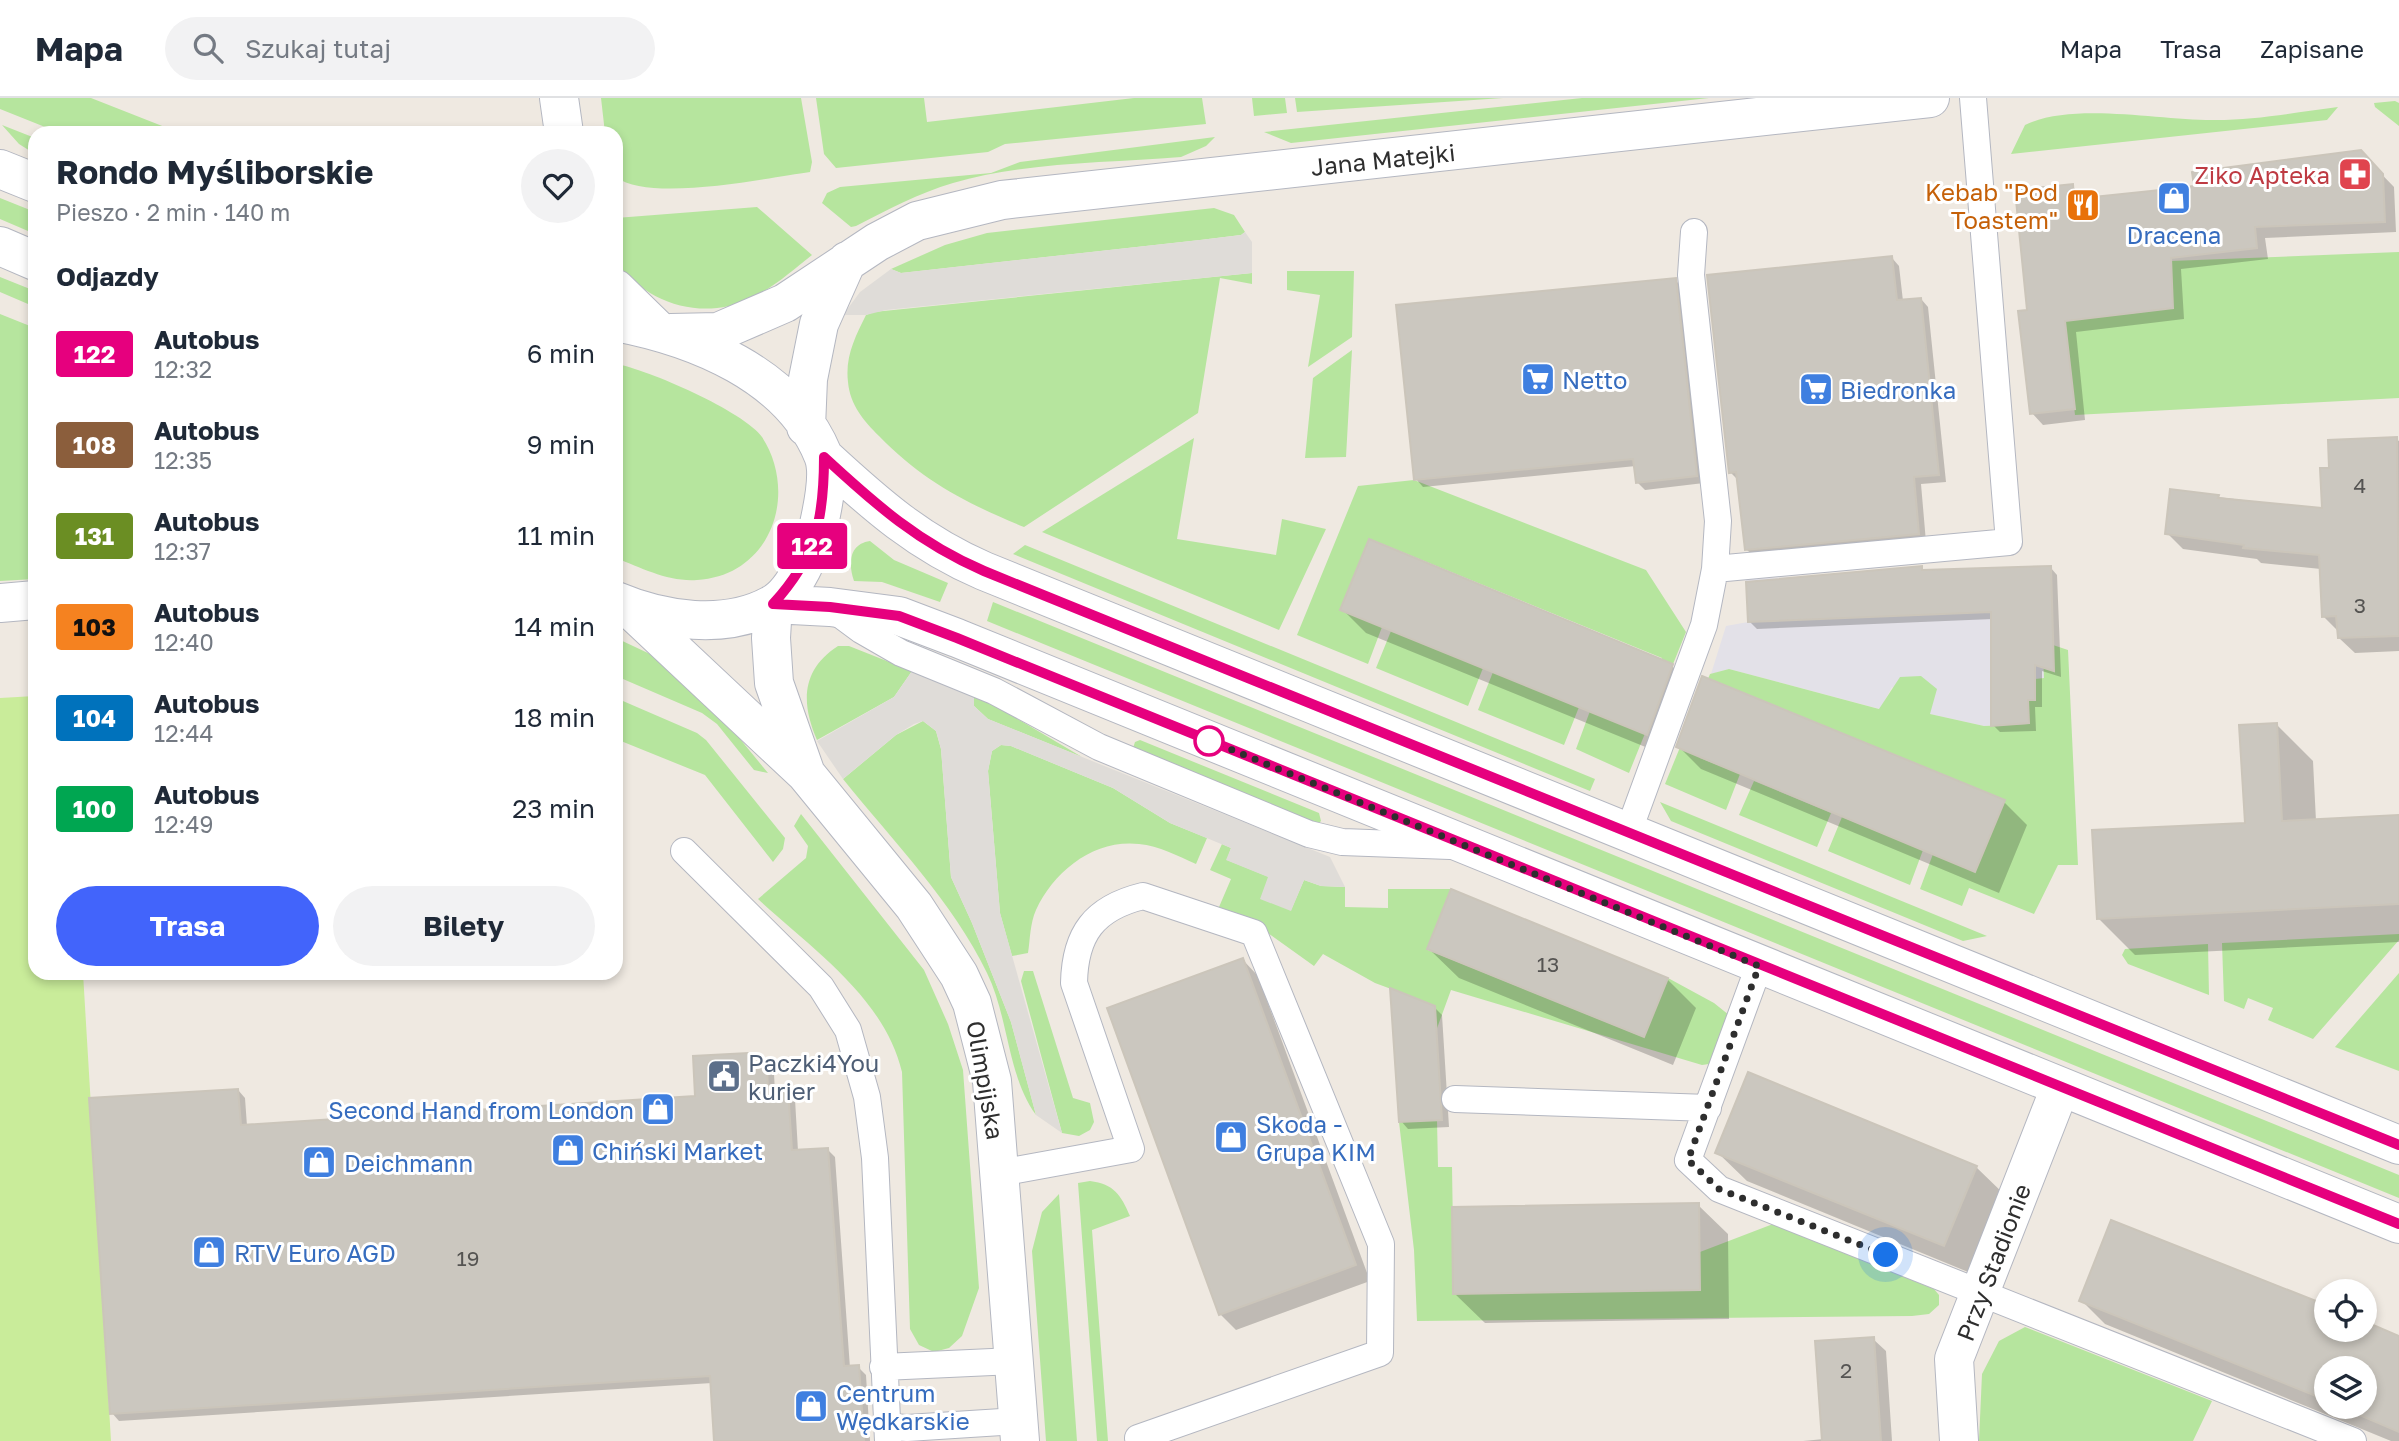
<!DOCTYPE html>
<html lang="pl">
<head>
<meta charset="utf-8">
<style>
  :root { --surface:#fff; --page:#f2f2f3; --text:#1f2937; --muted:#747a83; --line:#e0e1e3; --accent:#4264fb }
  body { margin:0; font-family:"Golos Text",sans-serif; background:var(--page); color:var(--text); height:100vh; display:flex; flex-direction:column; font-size:26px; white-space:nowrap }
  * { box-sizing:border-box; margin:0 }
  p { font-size:23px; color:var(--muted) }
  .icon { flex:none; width:38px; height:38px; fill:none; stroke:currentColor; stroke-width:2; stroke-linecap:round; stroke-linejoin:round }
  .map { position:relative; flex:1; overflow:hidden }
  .side { position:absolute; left:28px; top:28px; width:595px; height:854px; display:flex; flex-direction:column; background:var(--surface); border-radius:21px; box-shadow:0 4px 10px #0003 }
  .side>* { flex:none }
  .badge { padding:0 14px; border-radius:5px; font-size:24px; line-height:46px }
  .buttons { position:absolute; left:2314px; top:1181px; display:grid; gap:14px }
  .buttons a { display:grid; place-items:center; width:63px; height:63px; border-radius:50%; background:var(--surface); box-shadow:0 4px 10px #0003; font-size:35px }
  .you { position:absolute; width:35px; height:35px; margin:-18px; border:5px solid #fff; border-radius:50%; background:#1a73e8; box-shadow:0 0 0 10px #1a73e833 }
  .map>.badge { position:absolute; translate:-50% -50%; box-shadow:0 0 0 4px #fff }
  h2 { padding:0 28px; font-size:26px; line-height:63px }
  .round { display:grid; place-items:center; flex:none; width:74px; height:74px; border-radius:37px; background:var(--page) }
  .overview { display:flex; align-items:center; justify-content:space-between; height:119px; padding:0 28px }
  h1 { font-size:33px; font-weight:700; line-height:52px }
  .action { display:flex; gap:14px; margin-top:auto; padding:14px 28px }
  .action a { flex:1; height:80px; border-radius:42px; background:var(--accent); color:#fff; font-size:28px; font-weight:700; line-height:80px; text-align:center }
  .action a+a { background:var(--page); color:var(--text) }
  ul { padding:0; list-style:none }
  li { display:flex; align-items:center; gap:21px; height:91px; padding:0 28px }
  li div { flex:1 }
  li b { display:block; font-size:26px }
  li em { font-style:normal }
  li .badge { min-width:77px; font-weight:700; text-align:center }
  header { display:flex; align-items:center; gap:42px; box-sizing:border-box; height:98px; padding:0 35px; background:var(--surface); border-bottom:2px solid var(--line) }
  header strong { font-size:33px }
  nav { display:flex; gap:38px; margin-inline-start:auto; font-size:24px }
  .search { width:490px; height:63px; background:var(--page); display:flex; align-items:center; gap:18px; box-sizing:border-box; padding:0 24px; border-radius:38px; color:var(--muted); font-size:26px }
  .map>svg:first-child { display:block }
  .industrial { fill:#e3e1e8 }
  .green { fill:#b6e59e }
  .pitch { fill:#c9ec9a }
  .plaza { fill:#dfdcd8 }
  .shadow { fill:#0003; fill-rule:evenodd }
  .building { fill:#cbc7bf; stroke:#cbc5ba; stroke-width:2 }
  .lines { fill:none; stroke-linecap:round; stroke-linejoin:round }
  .lane-casing { stroke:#b4b7c1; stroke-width:28 }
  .street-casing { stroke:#b4b7c1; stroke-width:40 }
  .secondary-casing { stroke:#b4b7c1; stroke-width:40 }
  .lane { stroke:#fff; stroke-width:26 }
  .street { stroke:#fff; stroke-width:38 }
  .secondary { stroke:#fff; stroke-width:38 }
  .line-casing { stroke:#fff; stroke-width:16 }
  .line { stroke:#e6007e; stroke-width:10 }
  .walk { stroke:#2e2e2e; stroke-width:7; stroke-dasharray:0 12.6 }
  .stop-dot { fill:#fff; stroke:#e6007e; stroke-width:3.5 }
  .labels { text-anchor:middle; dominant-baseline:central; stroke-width:6; stroke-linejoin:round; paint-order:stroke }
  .number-label { font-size:21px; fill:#555452 }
  .street-label { font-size:24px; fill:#2e2e2e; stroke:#fff }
  .health-label { font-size:24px; fill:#be3a42; stroke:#fff; text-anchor:end }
  .food-label { font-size:24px; fill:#c56008; stroke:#fff; text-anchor:end }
  .shop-label { font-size:24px; fill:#366cbe; stroke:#fff; text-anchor:start }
  .service-label { font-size:24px; fill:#4e5e75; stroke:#fff; text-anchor:start }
</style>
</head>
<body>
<header>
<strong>Mapa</strong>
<div class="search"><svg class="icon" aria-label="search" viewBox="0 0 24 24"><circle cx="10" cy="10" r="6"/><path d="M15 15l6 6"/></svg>Szukaj tutaj</div>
<nav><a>Mapa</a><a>Trasa</a><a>Zapisane</a></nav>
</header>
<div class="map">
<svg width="2399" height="1343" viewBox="0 0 2399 1343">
  <rect width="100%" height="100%" fill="#efe9e1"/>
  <!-- industrial -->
  <path class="industrial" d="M2051,468L2052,511L2043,559L2044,580L2035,581V602H2029V625L1984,628L1930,616L1892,589L1880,611L1729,571L1711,576L1726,528L1748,524L1746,481Z"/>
  <!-- green -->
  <path class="green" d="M0,0H91L180,35H60L0,11Z
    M601,0H801L812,64L810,74C766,80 650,105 616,79V35H605Z
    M816,0H924L927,24L1134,0H1202L1206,26L1005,46L988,54L836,70L824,56Z
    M1252,0H1285L1287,15L1254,18Z
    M1295,0H1503L1297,14Z
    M1582,0H1709L1291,45L1264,34Z
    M2395,3L2399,5V28L2375,9L2374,5Z
    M2338,9L2327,22L2011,56L2025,27C2073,3 2163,23 2216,22C2256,22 2298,14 2338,9Z
    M2,27L35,40V56L19,46Z
    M1215,39L1206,48L1181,59C1106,65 1025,64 953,85C919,95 887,112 856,128L851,129L822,105L827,95L840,89L991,75L1020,64Z
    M0,100L35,114V136L0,121Z
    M757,109L812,157C793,172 773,190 750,201C702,223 646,206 616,163V120Z
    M1214,110L1234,117L1245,134L1241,137L1200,142L901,175L891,171L945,147L987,135Z
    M2399,154V300L2075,317L2063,209L2128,216L2173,210L2171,163Z
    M1287,173H1354L1352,239L1308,269L1320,197L1287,192Z
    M1252,175V186L1220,180L1198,315L1024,429C966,405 924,384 879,338C864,323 850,307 848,284C845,259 855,239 866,217L874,214Z
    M0,179L35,193V209L0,194Z
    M0,216L35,230V481L0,483Z
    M1352,252L1346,359L1305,360L1313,280Z
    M616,266C647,271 745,314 762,339C799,396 771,478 697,482C668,484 642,470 616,460Z
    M1194,340L1177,441L1276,457L1282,421L1326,431L1279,532L1042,434Z
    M1414,382L1646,472L1686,534L1629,675L1576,651L1590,613L1633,631L1662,560L1370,441L1341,512L1382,529L1368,566L1297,537L1358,388Z
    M870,443L894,462L948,485L940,504L882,484L854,483C848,466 849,446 870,443Z
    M1025,447L1595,681L1590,693L1013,456Z
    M993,504L2399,1077V1100L987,523Z
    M1391,533L1483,570L1468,608L1376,570Z
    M616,540L650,556L699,591L768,675L754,672L717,626L702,615L616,578Z
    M2047,545L2068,552L2078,767H2058L2034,816L1969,790L1962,808L1920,791L1933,756L1975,773L2004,702L1728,590L1700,660L1740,676L1726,712L1665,686L1710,576L1729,571L1879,611L1900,579L1921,578L1937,591L1930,616L1984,628L2028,626V602H2035V581L2044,580L2043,558Z
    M838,548H849L912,573L894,599L817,642C801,605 801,572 838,548Z
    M1493,574L1579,609L1564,647L1478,612Z
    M974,599L994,607L1082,659L988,621L974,608Z
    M616,600L697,635L706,642L785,740L783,751L773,764L705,677L616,641Z
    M923,623L936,633L941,651L951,779L972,825L1011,924L1036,1017C1007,977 1009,920 987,875C953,804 892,742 843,681L896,637Z
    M1140,642L1319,715L1321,723L1317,727L1133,650L1135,644Z
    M1001,647L1011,648L1113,690L1170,725L1207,740L1196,766C1178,758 1159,748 1139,746C1094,741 1054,773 1036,812C1030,825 1030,842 1028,855L1012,858L1000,815L988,673L992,653Z
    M1754,683L1831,715L1817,749L1739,717Z
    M1660,704L1987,838L1963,843L1671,723Z
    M801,716L924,872L948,926L963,972L979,1190L962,1238L949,1250L934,1254L919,1247L910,1231L902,974C884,899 812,851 758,801L806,760L808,748L794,728Z
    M1842,719L1923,752L1910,787L1828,753Z
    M1222,746L1231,750L1227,762L1269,779L1291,812L1304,782L1321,788L1345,789V809L1388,810V791H1451L1428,852L1643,939L1668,880L1714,905L1729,917L1726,940L1709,966L1702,967L1451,892L1436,933L1393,937L1410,898L1375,885L1323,856L1314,868L1247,820L1219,809L1231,781L1210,772Z
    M2399,836V842L2313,941L2268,922L2273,910L2248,900L2244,911L2224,903L2222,845Z
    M2208,846L2209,897L2128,866L2122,857L2125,851Z
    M1024,873H1033L1073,1000L1090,1005L1094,1024L1090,1032L1079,1038L1062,1035L1021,883Z
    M2399,875V973L2335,949Z
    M1437,1022L1438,1069H1452L1454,1196L1700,1192V1154L1773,1126L1934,1191L1939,1197V1207L1929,1216L1912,1218L1417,1223L1414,1152L1399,1024Z
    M1090,1083C1114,1086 1121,1097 1130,1118L1092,1132L1108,1343H1097L1078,1085Z
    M1059,1096L1077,1343H1046L1032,1153L1042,1114Z
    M2025,1229L2212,1303L2193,1343H1979L1982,1276L1999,1243Z"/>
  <!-- pitch -->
  <path class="pitch" d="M35,598V875H83L111,1343H0V600Z"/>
  <!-- plaza -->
  <path class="plaza" d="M1245,134L1252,144V175L886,212L866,217H843L860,194L891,171L901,175L1200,142L1241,137Z
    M912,573L974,599V608L988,621L1330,759L1345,789L1321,788L1304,782L1291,813L1260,801L1268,779L1226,762L1231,750L1170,725L1113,690L1011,648L1001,647L992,653L988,673L1000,815L1062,1035L1036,1017L1011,924L972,825L951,779L941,651L936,633L923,623L914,626L896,637L843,681L817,643L894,599Z"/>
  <!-- shadow -->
  <path class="shadow" d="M2360,54L2394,89L2396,134L2265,140L2268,161L2181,171L2184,221L2076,234L2085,322L2043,327L2032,315L2029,213L2072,87L2083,102L2195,89Z
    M1892,160L1899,168L1903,203L1921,201L1928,209L1946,384L1921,386L1926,444L1755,459L1747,452L1738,382L1730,374Z
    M1675,182L1683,190L1704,385L1645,392L1637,384L1636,368L1423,389L1416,381Z
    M2396,341L2399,343V452L2382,472L2399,471V553L2355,555L2339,540V534L2324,519L2321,471L2261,465L2257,461L2183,451L2167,435L2218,399L2324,412L2330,371Z
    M2050,469L2057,477L2061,579L2042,573V609H2035L2036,633L2000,634L1993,627V521L1757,531L1750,524L1921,470L1925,474Z
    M1343,512L1672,568L1695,591L1670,659L1366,535Z
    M2276,626L2313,663L2316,723L2399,719V844L2135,857L2099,821L2246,726Z
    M1678,648L2004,704L2027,727L1999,795L1701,671Z
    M1429,851L1667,881L1696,910L1673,967L1459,880Z
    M1243,862L1258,878L1370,1183L1236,1232L1220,1216Z
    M1434,909L1442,917L1449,1029L1408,1031L1401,1023Z
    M748,957L756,969L766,968L774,976L775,994L787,993L795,1001L798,1053L828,1052L835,1059L850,1270L858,1269L866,1277L870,1343H716L712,1285L119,1323L112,1315L238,992L245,1000L247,1028L697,1000Z
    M1717,1054L1976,1069L2006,1098L1973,1176L1747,1083Z
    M1698,1107L1728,1136L1729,1221L1485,1225L1455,1196Z
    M2081,1202L2399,1240V1343H2391L2105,1226ZM2326,1270H2364V1309H2326Z
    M1873,1241L1886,1253L1892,1343H1803L1824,1341Z"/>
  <!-- building -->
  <path class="building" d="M2361,52L2383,76L2385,124L2255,129L2257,150L2171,160L2173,210L2065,223L2075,311L2030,316L2018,213L2027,212L2015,92L2073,86L2074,101L2151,93L2194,88L2192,74Z
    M1892,158L1897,202L1921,200L1939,377L1914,379L1919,436L1745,452L1736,374L1729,375L1707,177Z
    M1676,180L1697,378L1636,385L1633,361L1414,382L1396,207Z
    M2397,339L2399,538L2338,540L2336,518L2322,519L2319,457L2243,450L2244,447L2165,436L2170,391L2219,397L2218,400L2322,410L2320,370H2329L2328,342Z
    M1369,441L1673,566L1647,637L1340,512Z
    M1922,468V472L2051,468L2054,573L2035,567V602H2028L2029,625L1991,628V514L1748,524L1746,484Z
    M1702,578L2005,702L1975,774L1676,649Z
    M2277,625L2282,723L2399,717V806L2097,821L2092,732L2245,725L2239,627Z
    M1451,791L1668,880L1644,939L1427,851Z
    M1243,860L1356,1167L1219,1217L1107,910Z
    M1390,890L1435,908L1442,1022L1399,1024Z
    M748,955L749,968L767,966L768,993L788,991L792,1052L828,1050L844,1268L859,1267L864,1343H714L710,1278L110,1316L89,1000L238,991L241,1027L695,998L693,958Z
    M1748,974L1977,1068L1944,1148L1715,1055Z
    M1699,1105L1700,1192L1453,1196L1452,1109Z
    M2111,1122L2326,1207V1232H2364V1223L2399,1238V1334L2341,1309H2364V1270H2326V1302L2079,1203Z
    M1874,1239L1881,1343H1822L1815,1243Z"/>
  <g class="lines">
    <!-- lane casing -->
    <g class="lane-casing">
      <path id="lane" d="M1715,471L2009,444L1973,0
        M834,512L861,532L901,555L994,593L1099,649L1309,736L1342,744L1450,748
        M1628,735L1704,527L1715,471L1718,423L1691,177L1694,134
        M684,753L821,889L848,932L867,999L875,1060L888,1343
        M1759,868L1688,1062L1719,1091L2353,1343
        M1455,1001L1708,1010
        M1000,1075L1131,1051L1074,885C1075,836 1094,810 1143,798L1254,835L1381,1146L1380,1255L1138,1340
        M883,1269L1014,1263
        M887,1325L893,1329L907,1330L1018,1323"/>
    </g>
    <!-- street casing -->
    <g class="street-casing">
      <path id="street" d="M559,0L564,35
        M616,191L659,233
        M0,505L35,502
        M1959,1343L1954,1261L2060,990"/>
    </g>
    <!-- secondary casing -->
    <g class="secondary-casing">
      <path id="secondary" d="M0,71L35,85
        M0,148L35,163
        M616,224C695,239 790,276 823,357C830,374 823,408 819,426C813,450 795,495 771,507C725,532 663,523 616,503
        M671,235L718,234L785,205L877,144L917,123L1002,102L1930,0
        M806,329L808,281L819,226L847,163
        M824,359C876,407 919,445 984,473L2399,1047
        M773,506L830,509L899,518L957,540L2399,1126
        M627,508L806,676L774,585L771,540L773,506
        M806,676L914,808L959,877L972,905L992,983L1020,1343"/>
    </g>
    <!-- lane -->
    <use href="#lane" class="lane"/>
    <!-- street -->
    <use href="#street" class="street"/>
    <!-- secondary -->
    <use href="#secondary" class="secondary"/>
  </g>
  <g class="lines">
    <!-- line casing -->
    <g class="line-casing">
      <path id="line" d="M2399,1047L984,473C919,445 876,407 824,359C824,422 816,459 773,506L830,509L899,518L957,540L2399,1126"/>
    </g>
    <!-- line -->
    <use href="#line" class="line"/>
    <!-- walk -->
    <path class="walk" d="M1209,643L1203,640L1759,868L1688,1062L1719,1091L1886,1157"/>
  </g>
  <!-- icons -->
  <defs>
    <g id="pharmacy-square" transform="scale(1.75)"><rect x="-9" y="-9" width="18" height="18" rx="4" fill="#e0444e" stroke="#fff"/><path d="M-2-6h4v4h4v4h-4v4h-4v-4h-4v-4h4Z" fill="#fff"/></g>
    <g id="shop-square" transform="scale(1.75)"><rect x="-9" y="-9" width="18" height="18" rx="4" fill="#3f7fe0" stroke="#fff"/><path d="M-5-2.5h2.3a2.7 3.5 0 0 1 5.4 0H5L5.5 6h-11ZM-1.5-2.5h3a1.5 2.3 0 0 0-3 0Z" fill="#fff"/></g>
    <g id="restaurant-square" transform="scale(1.75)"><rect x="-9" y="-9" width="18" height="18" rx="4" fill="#e8710a" stroke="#fff"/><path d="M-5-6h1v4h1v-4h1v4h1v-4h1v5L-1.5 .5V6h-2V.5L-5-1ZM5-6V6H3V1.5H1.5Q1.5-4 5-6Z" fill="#fff"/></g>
    <g id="supermarket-square" transform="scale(1.75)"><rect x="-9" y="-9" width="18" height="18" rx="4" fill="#3f7fe0" stroke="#fff"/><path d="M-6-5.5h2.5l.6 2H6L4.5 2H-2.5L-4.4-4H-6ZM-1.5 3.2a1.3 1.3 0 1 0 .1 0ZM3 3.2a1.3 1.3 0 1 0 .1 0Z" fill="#fff"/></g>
    <g id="civic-square" transform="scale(1.75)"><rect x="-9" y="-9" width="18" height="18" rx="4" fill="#5c6f8a" stroke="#fff"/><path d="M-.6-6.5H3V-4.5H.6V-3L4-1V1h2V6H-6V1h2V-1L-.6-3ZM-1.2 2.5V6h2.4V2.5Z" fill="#fff"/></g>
  </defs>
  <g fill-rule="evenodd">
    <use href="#pharmacy-square" x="2355" y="76"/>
    <use href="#shop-square" x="2174" y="100"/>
    <use href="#restaurant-square" x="2083" y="107"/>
    <use href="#supermarket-square" x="1538" y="281"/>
    <use href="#supermarket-square" x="1816" y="291"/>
    <use href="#civic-square" x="724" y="978"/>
    <use href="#shop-square" x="658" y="1011"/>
    <use href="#shop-square" x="1231" y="1039"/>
    <use href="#shop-square" x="568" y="1052"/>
    <use href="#shop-square" x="319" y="1064"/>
    <use href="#shop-square" x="209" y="1154"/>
    <use href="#shop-square" x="811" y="1308"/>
  </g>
  <!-- markers -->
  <circle class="stop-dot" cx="1209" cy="643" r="14"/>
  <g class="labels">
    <!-- number labels -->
    <g class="number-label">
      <text x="2360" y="387">4</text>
      <text x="2360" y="507">3</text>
      <text x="1548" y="866">13</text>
      <text x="468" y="1160">19</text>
      <text x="1846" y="1272">2</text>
    </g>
    <!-- street labels -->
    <g class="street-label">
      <text transform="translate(1383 61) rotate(-6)">Jana Matejki</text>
      <text transform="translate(986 982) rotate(80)">Olimpijska</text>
      <text transform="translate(1993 1164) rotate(-69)">Przy Stadionie</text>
    </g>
    <!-- health labels -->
    <g class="health-label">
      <text x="2330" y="76">Ziko Apteka</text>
    </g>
    <!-- food labels -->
    <g class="food-label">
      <text x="2058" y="93">Kebab "Pod<tspan x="2058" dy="28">Toastem"</tspan></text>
    </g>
    <!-- shop labels -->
    <g class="shop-label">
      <text x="2174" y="136" text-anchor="middle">Dracena</text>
      <text x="1562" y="281">Netto</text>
      <text x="1840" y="291">Biedronka</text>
      <text x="634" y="1011" text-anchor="end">Second Hand from London</text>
      <text x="1256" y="1025">Skoda -<tspan x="1256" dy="28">Grupa KIM</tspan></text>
      <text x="592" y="1052">Chiński Market</text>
      <text x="344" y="1064">Deichmann</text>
      <text x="234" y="1154">RTV Euro AGD</text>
      <text x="836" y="1294">Centrum<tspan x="836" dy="28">Wędkarskie</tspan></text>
    </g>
    <!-- service labels -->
    <g class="service-label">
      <text x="748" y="964">Paczki4You<tspan x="748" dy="28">kurier</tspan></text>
    </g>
  </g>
</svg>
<div class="buttons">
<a><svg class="icon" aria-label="locate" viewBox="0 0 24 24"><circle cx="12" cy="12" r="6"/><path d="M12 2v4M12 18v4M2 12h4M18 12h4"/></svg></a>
<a><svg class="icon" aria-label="layers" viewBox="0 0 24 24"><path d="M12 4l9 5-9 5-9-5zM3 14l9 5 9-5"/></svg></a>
</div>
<div class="you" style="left:1886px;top:1157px"></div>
<b class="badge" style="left:812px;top:448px;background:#e6007e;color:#fff">122</b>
<section class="side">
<div class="overview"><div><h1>Rondo Myśliborskie</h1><p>Pieszo · 2 min · 140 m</p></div><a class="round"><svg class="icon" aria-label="heart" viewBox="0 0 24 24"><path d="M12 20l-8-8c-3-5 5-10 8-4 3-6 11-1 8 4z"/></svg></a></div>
<h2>Odjazdy</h2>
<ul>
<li><span class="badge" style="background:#e6007e;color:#fff">122</span><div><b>Autobus</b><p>12:32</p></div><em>6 min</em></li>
<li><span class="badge" style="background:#8b5e3c;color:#fff">108</span><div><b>Autobus</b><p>12:35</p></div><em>9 min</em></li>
<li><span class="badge" style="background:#6b8e23;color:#fff">131</span><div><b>Autobus</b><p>12:37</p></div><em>11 min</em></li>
<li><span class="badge" style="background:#f58220;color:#111">103</span><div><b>Autobus</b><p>12:40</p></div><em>14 min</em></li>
<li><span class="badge" style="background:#0072bc;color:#fff">104</span><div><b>Autobus</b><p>12:44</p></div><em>18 min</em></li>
<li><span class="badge" style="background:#00a651;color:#fff">100</span><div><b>Autobus</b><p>12:49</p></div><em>23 min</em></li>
</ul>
<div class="action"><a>Trasa</a><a>Bilety</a></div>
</section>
</div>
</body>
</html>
